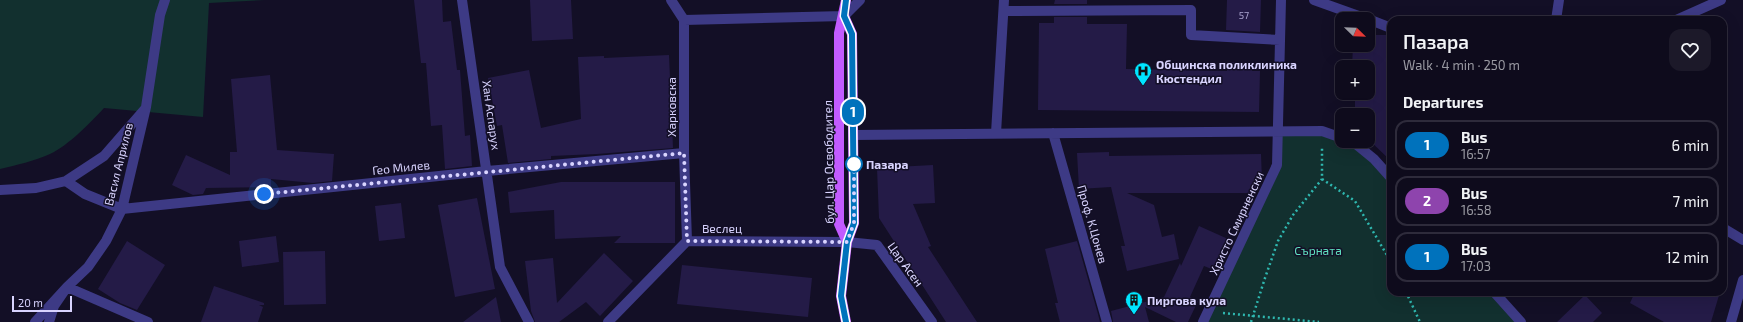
<!DOCTYPE html>
<html lang="en">
<head>
<meta charset="utf-8">
<style>
  :root { --surface:#0e0b1c; --page:#1c1929; --text:#f1f3f6; --muted:#9b9ba3; --line:#2e2b3b }
  body { margin:0; font-family:"Exo 2",sans-serif; background:var(--page); color:var(--text); height:100vh; display:flex; flex-direction:column; font-size:15px; white-space:nowrap }
  * { box-sizing:border-box; margin:0 }
  p { font-size:13px; color:var(--muted) }
  .icon { flex:none; width:22px; height:22px; fill:none; stroke:currentColor; stroke-width:2; stroke-linecap:round; stroke-linejoin:round }
  .map { position:relative; flex:1; overflow:hidden }
  .details { position:absolute; left:1387px; top:16px; width:340px; height:280px; display:flex; flex-direction:column; background:var(--surface); border-radius:12px; box-shadow:0 4px 16px #0002,0 0 0 1px var(--line) }
  .details>* { flex:none }
  .badge { padding:0 8px; border-radius:13px; font-size:14px; line-height:26px }
  .needle { width:26px; rotate:113deg }
  .buttons { position:absolute; left:1335px; top:12px; display:grid; gap:8px }
  .buttons a { display:grid; place-items:center; width:40px; height:40px; border-radius:8px; background:var(--surface); box-shadow:0 4px 16px #0002,0 0 0 1px var(--line); font-size:20px }
  .scale { position:absolute; left:12px; bottom:10px; width:60px; box-sizing:border-box; padding-left:4px; border:2px solid #d9d4ff; border-top:0; font-size:11px; line-height:14px; white-space:nowrap; color:#d9d4ff; -webkit-text-stroke:3px #130f26; paint-order:stroke }
  .you { position:absolute; width:20px; height:20px; margin:-10px; border:3px solid #fff; border-radius:50%; background:#1a73e8; box-shadow:0 0 0 6px #1a73e833 }
  .map>.badge { position:absolute; translate:-50% -50%; box-shadow:0 0 0 2px #fff }
  h2 { padding:0 16px; font-size:15px; line-height:36px }
  .round { display:grid; place-items:center; flex:none; width:42px; height:42px; border-radius:12px; background:var(--page) }
  .headline { display:flex; align-items:center; justify-content:space-between; height:68px; padding:0 16px }
  h1 { font-size:19px; font-weight:600; line-height:30px }
  ul { padding:0; list-style:none }
  li { display:flex; align-items:center; gap:12px; height:50px; margin:0 8px 6px; padding:0 8px; border:2px solid var(--line); border-radius:12px }
  li div { flex:1 }
  li b { display:block; font-size:15px }
  li em { font-style:normal }
  li .badge { min-width:44px; font-weight:700; text-align:center }
  .map>svg:first-child { display:block }
  .green { fill:#12302f }
  .building { fill:#241b47 }
  .lines { fill:none; stroke-linecap:round; stroke-linejoin:round }
  .path { stroke:#2fb8b0; stroke-width:2.5; stroke-dasharray:2 3; stroke-linecap:butt }
  .minor { stroke:#3d3a85; stroke-width:10 }
  .major { stroke:#c25bff; stroke-width:10 }
  .line-casing { stroke:#fff; stroke-width:9 }
  .line { stroke:#0072bc; stroke-width:6 }
  .walk { stroke:#d9d4ff; stroke-width:4; stroke-dasharray:0 7.2 }
  .stop-dot { fill:#fff; stroke:#0072bc; stroke-width:2 }
  .labels { text-anchor:middle; dominant-baseline:central; stroke-width:3; stroke-linejoin:round; paint-order:stroke }
  .number-label { font-size:10px; fill:#aca6d1 }
  .poi-label { font-size:12px; font-weight:bold; fill:#d9d4ff; stroke:#130f26; text-anchor:start }
  .street-label { font-size:12px; fill:#d9d4ff; stroke:#130f26 }
  .stop-label { font-size:12px; font-weight:bold; fill:#d9d4ff; stroke:#130f26; text-anchor:start }
  .park-label { font-size:12px; fill:#5fe0c0; stroke:#130f26 }
</style>
</head>
<body>
<div class="map">
<svg width="1743" height="322" viewBox="0 0 1743 322">
  <rect width="100%" height="100%" fill="#130f26"/>
  <!-- green -->
  <path class="green" d="M0,0H265L209,3L203,117L104,108C90,123 69,145 50,154C34,161 17,165 0,169Z
    M1322,131L1342,141H1352L1391,178V292H1494L1521,322H1203L1277,165L1278,132Z"/>
  <!-- building -->
  <path class="building" d="M414,0H442L443,22L451,21L457,70H460L465,136L470,135L472,166L445,169L442,125L431,126L426,63H421Z
    M530,0H571L573,39L532,41Z
    M1055,0H1087V4H1054Z
    M1227,0H1261L1260,32L1226,30Z
    M1054,17H1087V24H1127L1126,69L1227,71L1228,62L1252,63V71H1260L1259,112L1038,110L1039,23H1054Z
    M1368,35H1391V161L1368,139V115H1355V93H1368V67H1352L1353,45H1368Z
    M669,55L673,148L597,154L551,156V159L508,163L502,125L497,126L488,78L529,70L541,128L581,119L578,57L604,56V58Z
    M270,75L277,150L334,154L332,181L313,183L271,179V187L206,188L203,194L193,195L172,185L186,155L230,175V152H237L231,79Z
    M1109,152V156L1261,154L1262,181L1253,193H1127L1154,205L1162,237L1174,234L1179,259L1127,271L1121,246H1125L1111,187L1079,189L1077,153Z
    M933,165L935,203L913,204L931,246L928,247L977,322H946L879,218L877,168Z
    M561,182H675V243H614L621,236L555,239L554,210L510,213L508,192Z
    M477,198L495,289L455,297L438,205Z
    M401,203L405,238L379,241L375,206Z
    M1199,226L1228,239L1214,270L1204,266L1190,297L1198,301L1188,322H1176L1145,307L1149,322H1113L1111,311L1164,297L1180,263L1181,266Z
    M276,236L279,262L242,267L239,241Z
    M127,241L165,265L137,310L120,303L98,289Z
    M1077,241L1098,314L1100,322H1060L1055,303H1058L1045,249Z
    M325,251L326,304L284,305L283,252Z
    M604,253L633,281L600,316L586,302L559,322H535L531,311L525,261L553,258L557,303Z
    M682,265L812,278L808,317L677,304Z
    M214,286L264,303V305H259L263,307L258,322H201Z
    M1635,292H1720L1711,322H1664L1630,303Z
    M1585,295L1602,313L1593,322H1557Z
    M496,297L501,322H463Z"/>
  <g class="lines">
    <!-- path -->
    <path class="path" d="M1322,179L1355,201L1391,262
      M1406,292L1420,322
      M1223,313L1319,322
      M1251,322L1265,278L1278,241L1293,215L1322,179V146"/>
    <!-- minor -->
    <path class="minor" d="M462,0L500,267L529,322
      M671,0L684,20V153L687,241
      M1314,0L1367,19
      M1004,11L1191,10V35L1280,40
      M1368,19L1391,28
      M684,20L844,16L860,0
      M1556,20L1559,0
      M1676,20L1721,0
      M996,133L1004,0
      M1053,133L1107,322
      M853,135L1322,131L1342,138
      M1352,141L1374,159L1391,178
      M66,181L85,194L122,209L487,171L684,153
      M0,190L36,188L66,181L104,156L145,109
      M1723,228L1743,240
      M1494,292L1521,322
      M35,322L67,287L148,322
      M49,322L54,306L67,287L88,267L106,241L122,209L146,107L160,15L165,0
      M608,322L687,241L847,242L877,245L932,322
      M1203,322L1277,165L1281,0
      M1731,322L1743,280"/>
    <!-- major -->
    <path class="major" d="M846,0L839,33V224L847,242L841,296L846,322
      M844,16L852,34L854,223L847,242"/>
  </g>
  <g class="lines">
    <!-- line casing -->
    <g class="line-casing">
      <path id="line" d="M846,0L844,16L852,34L854,223L847,242L841,296L846,322"/>
    </g>
    <!-- line -->
    <use href="#line" class="line"/>
    <!-- walk -->
    <path class="walk" d="M264,194L684,153L687,241L847,242L854,223V164"/>
  </g>
  <!-- icons -->
  <defs>
    <g id="hospital-pin" transform="scale(0.9)"><path d="M0 17L-7.5 6A9.5 9.5 0 1 1 7.5 6Z" fill="#00e5ff" stroke="#130f26"/><path d="M-5-5h3v3.5h4V-5h3V5h-3V1.5h-4V5h-3Z" fill="#111"/></g>
    <g id="building-pin" transform="scale(0.9)"><path d="M0 17L-7.5 6A9.5 9.5 0 1 1 7.5 6Z" fill="#00e5ff" stroke="#130f26"/><path d="M-4-6H4V6H1V3H-1V6H-4ZM-2.5-4.3h1.7v1.8h-1.7ZM.8-4.3h1.7v1.8H.8ZM-2.5-1h1.7V.8h-1.7ZM.8-1h1.7V.8H.8Z" fill="#111"/></g>
  </defs>
  <g fill-rule="evenodd">
    <use href="#hospital-pin" x="1143" y="71"/>
    <use href="#building-pin" x="1134" y="300"/>
  </g>
  <!-- markers -->
  <circle class="stop-dot" cx="854" cy="164" r="8"/>
  <g class="labels">
    <!-- number labels -->
    <g class="number-label">
      <text x="1244" y="15">57</text>
    </g>
    <!-- poi labels -->
    <g class="poi-label">
      <text x="1156" y="64">Общинска поликлиника<tspan x="1156" dy="14">Кюстендил</tspan></text>
      <text x="1147" y="300">Пиргова кула</text>
    </g>
    <!-- street labels -->
    <g class="street-label">
      <text transform="translate(671 107) rotate(-90)">Харковска</text>
      <text transform="translate(492 115) rotate(82)">Хан Аспарух</text>
      <text transform="translate(828 162) rotate(-91)">бул. Цар Освободител</text>
      <text transform="translate(118 164) rotate(-76)">Васил Априлов</text>
      <text transform="translate(401 167) rotate(-6)">Гео Милев</text>
      <text transform="translate(1236 223) rotate(-65)">Христо Смирненски</text>
      <text transform="translate(1093 224) rotate(74)">Проф. К.Цонев</text>
      <text x="722" y="228">Веслец</text>
      <text transform="translate(906 264) rotate(54)">Цар Асен</text>
    </g>
    <!-- stop labels -->
    <g class="stop-label">
      <text x="866" y="164">Пазара</text>
    </g>
    <!-- park labels -->
    <g class="park-label">
      <text x="1318" y="250">Сърната</text>
    </g>
  </g>
</svg>
<div class="buttons">
<a><svg class="needle" viewBox="-14 -14 28 28"><path d="M0-13l5 13h-10z" fill="#e53935"/><path d="M0 13l5-13h-10z" fill="#9b9ba3"/></svg></a>
<a>+</a>
<a>−</a>
</div>
<div class="scale">20 m</div>
<div class="you" style="left:264px;top:194px"></div>
<b class="badge" style="left:853px;top:112px;background:#0072bc;color:#fff">1</b>
<section class="details">
<div class="headline"><div><h1>Пазара</h1><p>Walk · 4 min · 250 m</p></div><a class="round"><svg class="icon" aria-label="heart" viewBox="0 0 24 24"><path d="M12 20l-8-8c-3-5 5-10 8-4 3-6 11-1 8 4z"/></svg></a></div>
<h2>Departures</h2>
<ul>
<li><span class="badge" style="background:#0072bc;color:#fff">1</span><div><b>Bus</b><p>16:57</p></div><em>6 min</em></li>
<li><span class="badge" style="background:#8e44ad;color:#fff">2</span><div><b>Bus</b><p>16:58</p></div><em>7 min</em></li>
<li><span class="badge" style="background:#0072bc;color:#fff">1</span><div><b>Bus</b><p>17:03</p></div><em>12 min</em></li>
</ul>
</section>
</div>
</body>
</html>
